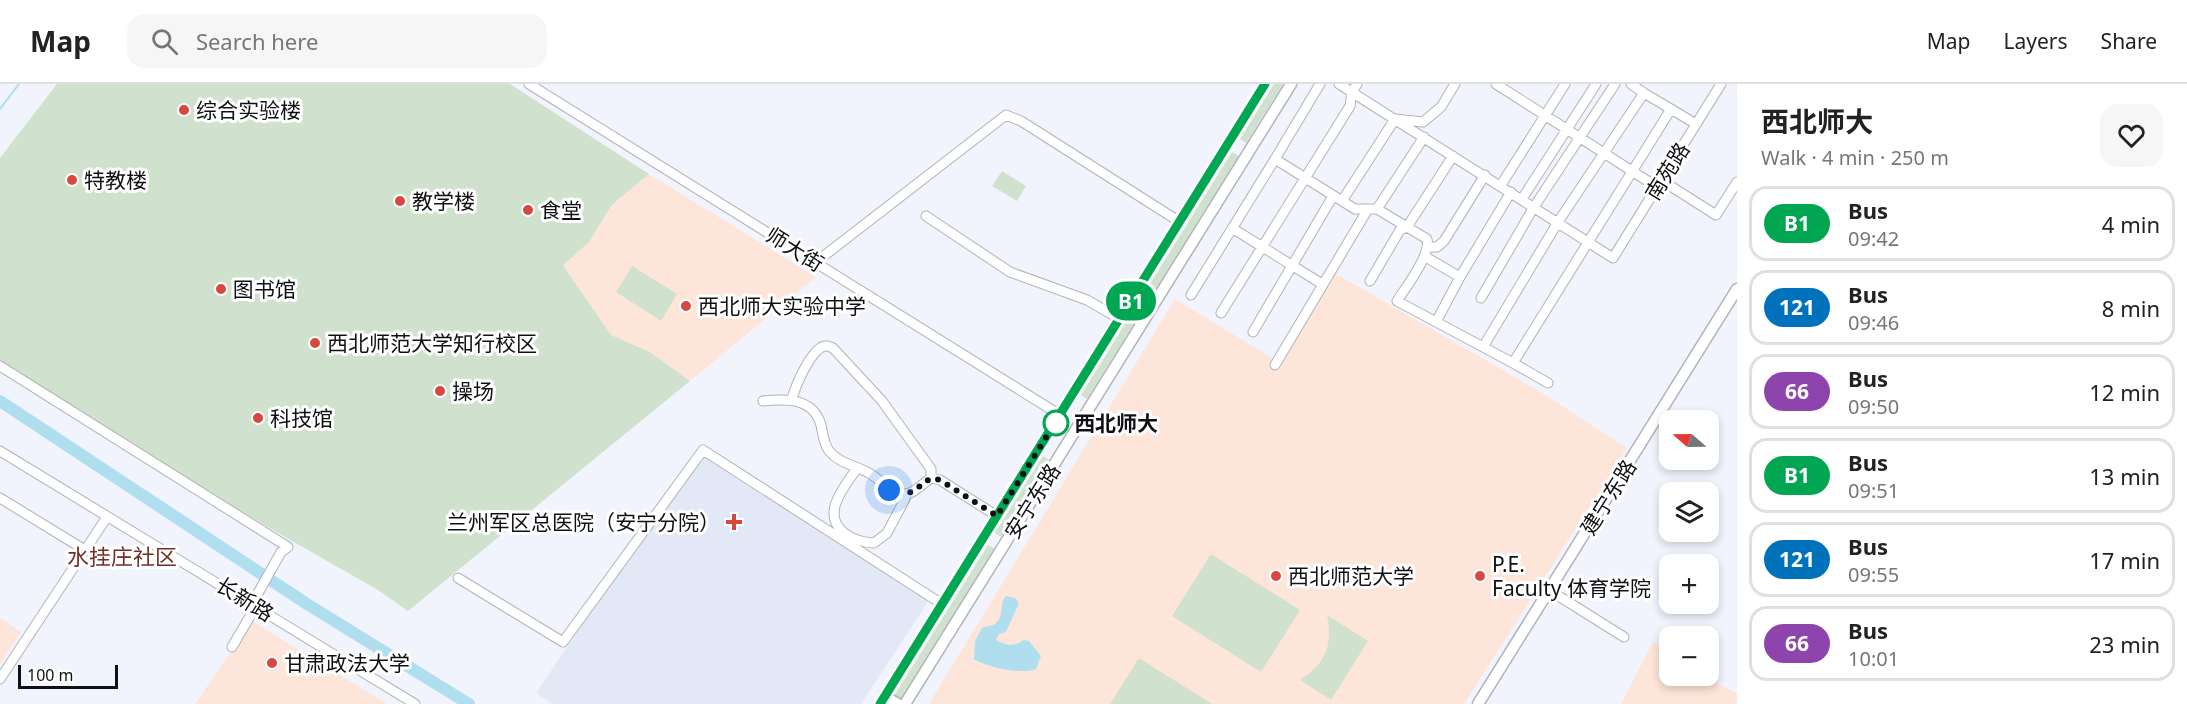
<!DOCTYPE html>
<html lang="en">
<head>
<meta charset="utf-8">
<style>
  :root { --surface:#fff; --page:#f6f6f6; --text:#222; --muted:#767676; --line:#e0e0e0 }
  body { margin:0; font-family:"Noto Sans","Noto Sans SC",sans-serif; background:var(--page); color:var(--text); height:100vh; display:flex; flex-direction:column; font-size:22px; white-space:nowrap }
  * { box-sizing:border-box; margin:0 }
  p { font-size:20px; color:var(--muted) }
  .icon { flex:none; width:33px; height:33px; fill:none; stroke:currentColor; stroke-width:2; stroke-linecap:round; stroke-linejoin:round }
  .map { position:relative; flex:1; overflow:hidden }
  .drawer { display:flex; flex-direction:column; background:var(--surface); width:450px }
  .drawer>* { flex:none }
  .badge { padding:0 12px; border-radius:20px; font-size:21px; line-height:39px }
  .needle { width:39px; rotate:290deg }
  .tools { position:absolute; left:1659px; top:326px; display:grid; gap:12px }
  .tools a { display:grid; place-items:center; width:60px; height:60px; border-radius:12px; background:var(--surface); box-shadow:0 3px 9px #0003; font-size:30px }
  .scale { position:absolute; left:18px; bottom:15px; width:100px; box-sizing:border-box; padding-left:6px; border:3px solid #0f1013; border-top:0; font-size:16px; line-height:21px; white-space:nowrap; color:#0f1013; -webkit-text-stroke:4px #fff; paint-order:stroke }
  .you { position:absolute; width:30px; height:30px; margin:-15px; border:4px solid #fff; border-radius:50%; background:#1a73e8; box-shadow:0 0 0 9px #1a73e833 }
  .map>.badge { position:absolute; translate:-50% -50%; box-shadow:0 0 0 3px #fff }
  .round { display:grid; place-items:center; flex:none; width:63px; height:63px; border-radius:18px; background:var(--page) }
  .summary { display:flex; align-items:center; justify-content:space-between; height:102px; padding:0 24px }
  h1 { font-size:28px; font-weight:700; line-height:45px }
  ul { padding:0; list-style:none }
  li { display:flex; align-items:center; gap:18px; height:75px; margin:0 12px 9px; padding:0 12px; border:3px solid var(--line); border-radius:18px }
  li div { flex:1 }
  li b { display:block; font-size:22px }
  li em { font-style:normal }
  li .badge { min-width:66px; font-weight:700; text-align:center }
  header { display:flex; align-items:center; gap:36px; box-sizing:border-box; height:84px; padding:0 30px; background:var(--surface); border-bottom:2px solid var(--line) }
  header strong { font-size:28px }
  nav { display:flex; gap:33px; margin-inline-start:auto; font-size:21px }
  .search { width:420px; height:54px; background:var(--page); display:flex; align-items:center; gap:15px; box-sizing:border-box; padding:0 21px; border-radius:18px; color:var(--muted); font-size:22px }
  main { display:flex; flex:1; min-height:0 }
  .map>svg:first-child { display:block }
  .built { fill:#e2e8f6 }
  .education { fill:#fde5da }
  .green { fill:#d0e2cd }
  .water { fill:#afdeef }
  .lines { fill:none; stroke-linecap:round; stroke-linejoin:round }
  .stream { stroke:#afdeef; stroke-width:2 }
  .river { stroke:#afdeef; stroke-width:12 }
  .minor-casing { stroke:#b0b3ba; stroke-width:11 }
  .major-casing { stroke:#b0b3ba; stroke-width:13 }
  .minor { stroke:#fff; stroke-width:9 }
  .major { stroke:#fff; stroke-width:10 }
  .line-casing { stroke:#fff; stroke-width:14 }
  .line { stroke:#00a651; stroke-width:9 }
  .walk { stroke:#0f1013; stroke-width:6; stroke-dasharray:0 10.8 }
  .poi-dot { fill:#d64840; stroke:#fff; stroke-width:2 }
  .stop-dot { fill:#fff; stroke:#00a651; stroke-width:3 }
  .labels { text-anchor:middle; dominant-baseline:central; stroke-width:6; stroke-linejoin:round; paint-order:stroke }
  .poi-label { font-size:21px; fill:#0f1013; stroke:#fff; text-anchor:start }
  .street-label { font-size:21px; fill:#0f1013; stroke:#fff }
  .stop-label { font-size:21px; font-weight:bold; fill:#0f1013; stroke:#fff; text-anchor:start }
  .neighbourhood-label { font-size:22px; fill:#722d27; stroke:#fff }
</style>
</head>
<body>
<header>
<strong>Map</strong>
<div class="search"><svg class="icon" aria-label="search" viewBox="0 0 24 24"><circle cx="10" cy="10" r="6"/><path d="M15 15l6 6"/></svg>Search here</div>
<nav><a>Map</a><a>Layers</a><a>Share</a></nav>
</header>
<main>
<div class="map">
<svg width="1737" height="620" viewBox="0 0 1737 620">
  <rect width="100%" height="100%" fill="#f1f4fc"/>
  <!-- built -->
  <path class="built" d="M702,364L931,513L861,620H553L536,609Z"/>
  <!-- education -->
  <path class="education" d="M649,90L816,193L690,297L650,268L611,251L563,180L589,158L612,122Z
    M1333,188L1539,307L1627,364L1464,620H929L1175,215L1280,279Z
    M0,534L21,548L0,581Z
    M252,537L387,620H195Z
    M1653,558L1669,569L1670,591H1704L1724,603L1737,609V620H1621Z"/>
  <!-- green -->
  <path class="green" d="M57,0H510L649,90L612,121L589,158L563,181L611,251L650,268L690,297L408,527L378,506L178,392L0,277V74Z
    M1274,0H1283L1246,59L1240,55Z
    M1232,68L1239,72L1087,315L1081,311Z
    M1002,87L1026,102L1017,117L992,102Z
    M632,182L677,210L661,237L616,208Z
    M1043,372L1049,376L1001,453L995,449Z
    M988,461L995,465L898,620H889Z
    M1211,470L1300,526L1261,588L1172,532Z
    M1327,531L1368,557L1331,616L1300,596C1326,579 1333,561 1327,531Z
    M1139,574L1212,620H1110Z"/>
  <!-- water -->
  <path class="water" d="M1006,512L1015,514L1019,519L1006,548L999,550L996,556C1007,562 1013,563 1024,556L1029,557L1041,572L1036,585C1023,591 986,583 974,575L975,557L982,544C987,541 992,543 996,539C1004,532 999,520 1006,512Z"/>
  <g class="lines">
    <!-- stream -->
    <path class="stream" d="M0,25L19,0"/>
    <!-- river -->
    <path class="river" d="M0,317L307,520L469,620"/>
    <!-- minor casing -->
    <g class="minor-casing">
      <path id="minor" d="M529,0L1060,331
        M1320,0L1275,75L1355,125H1377L1427,155C1431,171 1406,203 1397,217L1513,279L1548,299
        M1339,0L1613,174L1721,0
        M1496,0L1657,103
        M1671,25L1696,40
        M1661,96L1716,131L1737,98
        M1501,101L1565,0
        M1522,115L1596,0
        M1342,117L1395,35L1423,38L1441,23L1455,0
        M1377,125L1424,53
        M926,132L1010,188L1087,216L1120,235
        M1232,144L1322,200
        M1429,163H1437L1444,157L1485,91
        M1424,172L1460,193L1511,108
        M816,178L1006,31L1021,37L1180,138
        M1370,197L1400,146L1407,143L1453,72
        M1191,211L1275,75
        M1481,214L1534,123L1615,0
        M1221,229L1350,22L1352,8L1357,0
        M1436,238L1460,193
        M1253,248L1333,112
        M1483,263L1558,138L1644,9L1631,0
        M1513,279L1671,25L1644,9
        M1275,281L1368,125
        M0,282L288,463L281,468L252,520
        M792,315C795,303 810,267 824,262C827,261 830,263 833,264L882,317L931,385V394
        M763,317C785,315 813,313 821,341C823,350 823,358 829,367C840,380 855,381 869,389C882,396 887,409 904,410C913,411 923,399 931,394L940,396L997,432
        M0,367L415,620
        M857,384C850,395 838,409 835,422C829,446 853,458 874,459L887,449L905,415L904,410
        M0,414L85,466
        M458,494L563,558L703,366L942,520
        M1549,506L1624,553
        M232,563L256,522
        M0,595L107,433"/>
    </g>
    <!-- major casing -->
    <g class="major-casing">
      <path id="major" d="M884,612L898,620
        M880,620L1265,0
        M905,620L1291,0
        M1478,620L1737,205"/>
    </g>
    <!-- minor -->
    <use href="#minor" class="minor"/>
    <!-- major -->
    <use href="#major" class="major"/>
  </g>
  <g class="lines">
    <!-- line casing -->
    <g class="line-casing">
      <path id="line" d="M880,620L1265,0"/>
    </g>
    <!-- line -->
    <use href="#line" class="line"/>
    <!-- walk -->
    <path class="walk" d="M889,406C914,413 911,407 931,394L940,396L997,432L1060,331L1056,339"/>
  </g>
  <!-- markers -->
  <g class="poi-dot">
    <circle cx="184" cy="26" r="6"/>
    <circle cx="72" cy="96" r="6"/>
    <circle cx="400" cy="117" r="6"/>
    <circle cx="528" cy="126" r="6"/>
    <circle cx="221" cy="205" r="6"/>
    <circle cx="686" cy="222" r="6"/>
    <circle cx="315" cy="259" r="6"/>
    <circle cx="440" cy="307" r="6"/>
    <circle cx="258" cy="334" r="6"/>
    <path d="M731 429h6v6h6v6h-6v6h-6v-6h-6v-6h6z"/>
    <circle cx="1276" cy="492" r="6"/>
    <circle cx="1480" cy="492" r="6"/>
    <circle cx="272" cy="579" r="6"/>
  </g>
  <circle class="stop-dot" cx="1056" cy="339" r="12"/>
  <g class="labels">
    <!-- poi labels -->
    <g class="poi-label">
      <text x="196" y="26">综合实验楼</text>
      <text x="84" y="96">特教楼</text>
      <text x="412" y="117">教学楼</text>
      <text x="540" y="126">食堂</text>
      <text x="233" y="205">图书馆</text>
      <text x="698" y="222">西北师大实验中学</text>
      <text x="327" y="259">西北师范大学知行校区</text>
      <text x="452" y="307">操场</text>
      <text x="270" y="334">科技馆</text>
      <text x="720" y="438" text-anchor="end">兰州军区总医院（安宁分院）</text>
      <text x="1492" y="480">P.E.<tspan x="1492" dy="24">Faculty 体育学院</tspan></text>
      <text x="1288" y="492">西北师范大学</text>
      <text x="284" y="579">甘肃政法大学</text>
    </g>
    <!-- street labels -->
    <g class="street-label">
      <text transform="translate(1667 87) rotate(-58)">南苑路</text>
      <text transform="translate(795 165) rotate(32)">师大街</text>
      <text transform="translate(1608 413) rotate(-58)">建宁东路</text>
      <text transform="translate(1032 417) rotate(-58)">安宁东路</text>
      <text transform="translate(245 515) rotate(32)">长新路</text>
    </g>
    <!-- stop labels -->
    <g class="stop-label">
      <text x="1074" y="339">西北师大</text>
    </g>
    <!-- neighbourhood labels -->
    <g class="neighbourhood-label">
      <text x="122" y="472">水挂庄社区</text>
    </g>
  </g>
</svg>
<div class="tools">
<a><svg class="needle" viewBox="-14 -14 28 28"><path d="M0-13l5 13h-10z" fill="#e53935"/><path d="M0 13l5-13h-10z" fill="#767676"/></svg></a>
<a><svg class="icon" aria-label="layers" viewBox="0 0 24 24"><path d="M12 4l9 5-9 5-9-5zM3 14l9 5 9-5"/></svg></a>
<a>+</a>
<a>−</a>
</div>
<div class="scale">100 m</div>
<div class="you" style="left:889px;top:406px"></div>
<b class="badge" style="left:1131px;top:217px;background:#00a651;color:#fff">B1</b>
</div>
<section class="drawer">
<div class="summary"><div><h1>西北师大</h1><p>Walk · 4 min · 250 m</p></div><a class="round"><svg class="icon" aria-label="heart" viewBox="0 0 24 24"><path d="M12 20l-8-8c-3-5 5-10 8-4 3-6 11-1 8 4z"/></svg></a></div>
<ul>
<li><span class="badge" style="background:#00a651;color:#fff">B1</span><div><b>Bus</b><p>09:42</p></div><em>4 min</em></li>
<li><span class="badge" style="background:#0072bc;color:#fff">121</span><div><b>Bus</b><p>09:46</p></div><em>8 min</em></li>
<li><span class="badge" style="background:#8e44ad;color:#fff">66</span><div><b>Bus</b><p>09:50</p></div><em>12 min</em></li>
<li><span class="badge" style="background:#00a651;color:#fff">B1</span><div><b>Bus</b><p>09:51</p></div><em>13 min</em></li>
<li><span class="badge" style="background:#0072bc;color:#fff">121</span><div><b>Bus</b><p>09:55</p></div><em>17 min</em></li>
<li><span class="badge" style="background:#8e44ad;color:#fff">66</span><div><b>Bus</b><p>10:01</p></div><em>23 min</em></li>
</ul>
</section>
</main>
</body>
</html>
